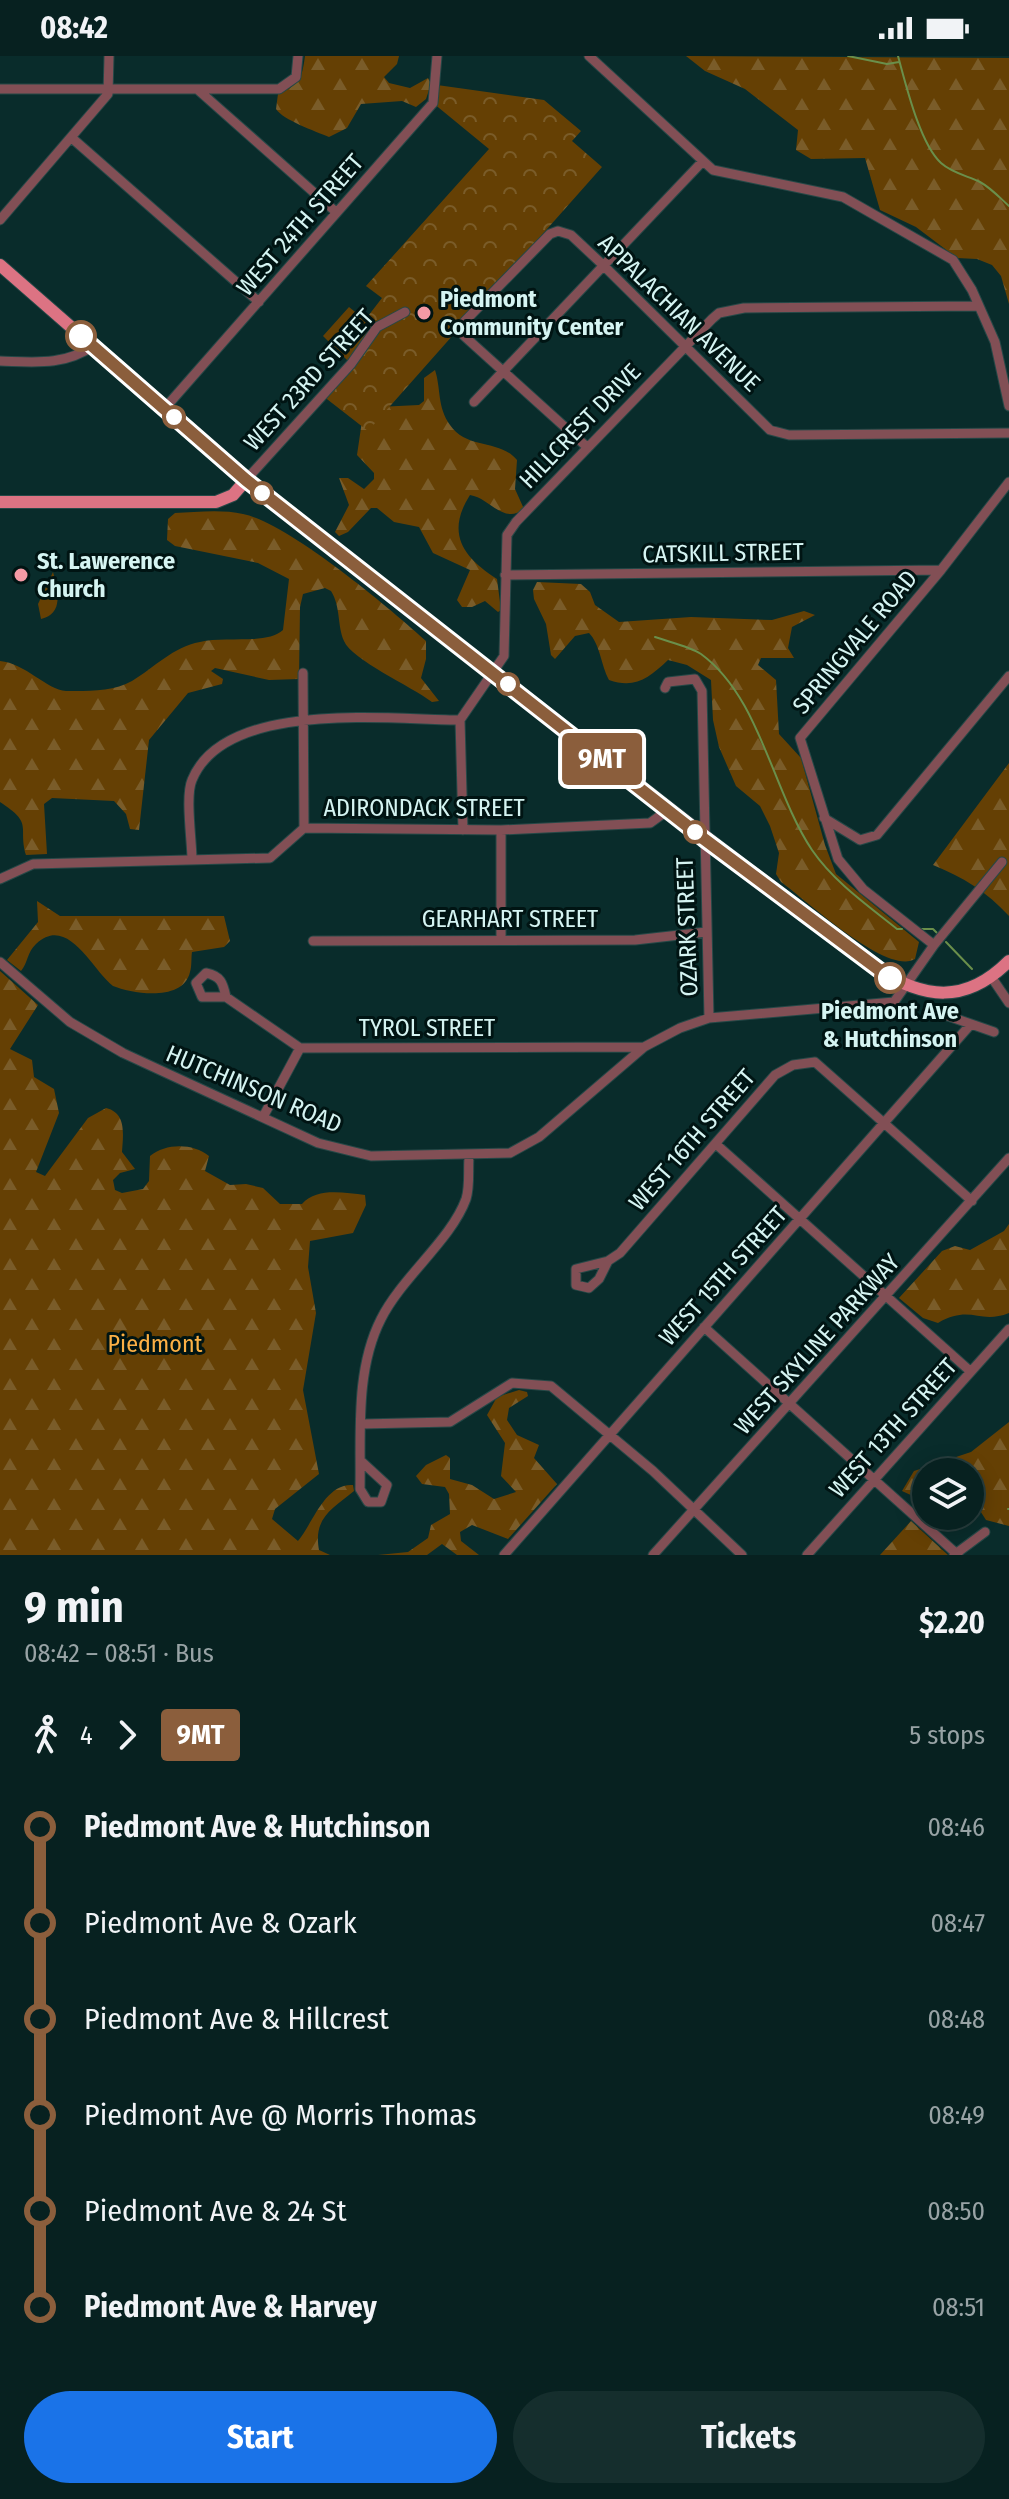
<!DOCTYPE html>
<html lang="en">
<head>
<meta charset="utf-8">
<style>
  :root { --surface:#072120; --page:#152e2d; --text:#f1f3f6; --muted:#98a3a5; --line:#283e3e; --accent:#1a73e8 }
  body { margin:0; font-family:"Fira Sans Condensed",sans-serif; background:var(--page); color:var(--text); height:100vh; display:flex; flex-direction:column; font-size:30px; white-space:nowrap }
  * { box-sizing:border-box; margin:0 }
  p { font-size:26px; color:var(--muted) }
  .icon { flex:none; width:44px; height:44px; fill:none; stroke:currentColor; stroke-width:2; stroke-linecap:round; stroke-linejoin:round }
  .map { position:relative; height:1499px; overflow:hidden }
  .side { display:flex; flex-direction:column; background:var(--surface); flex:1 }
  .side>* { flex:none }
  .badge { padding:0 16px; border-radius:6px; font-size:28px; line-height:52px }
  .fabs { position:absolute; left:912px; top:1402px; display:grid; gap:16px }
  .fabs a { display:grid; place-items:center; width:72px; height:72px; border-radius:50%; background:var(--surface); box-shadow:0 4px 20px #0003,0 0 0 2px var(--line); font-size:40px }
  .map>.badge { position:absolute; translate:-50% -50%; box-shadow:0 0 0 4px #fff }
  .legs { display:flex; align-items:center; gap:12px; height:88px; padding:0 24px; font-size:26px }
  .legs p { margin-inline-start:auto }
  .headline { display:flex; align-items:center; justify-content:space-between; height:136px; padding:0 24px }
  h1 { font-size:44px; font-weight:700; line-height:60px }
  .cta { display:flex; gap:16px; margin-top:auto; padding:16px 24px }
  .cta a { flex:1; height:92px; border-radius:48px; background:var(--accent); color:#fff; font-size:32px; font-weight:700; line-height:92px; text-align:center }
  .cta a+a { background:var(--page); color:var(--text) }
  ul { padding:0 24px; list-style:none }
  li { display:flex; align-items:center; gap:28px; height:96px; font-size:30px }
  li i { display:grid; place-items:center; width:12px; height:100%; margin:0 10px; background:currentColor }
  li i::after { content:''; width:20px; height:20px; margin:-10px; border:6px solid; border-radius:50%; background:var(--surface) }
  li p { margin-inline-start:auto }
  li:first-child i { background:linear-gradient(#0000 50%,currentColor 0) }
  li:last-child i { background:linear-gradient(currentColor 50%,#0000 0) }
  .status { display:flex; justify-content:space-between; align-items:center; height:56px; padding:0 40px; background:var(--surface); direction:ltr }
  .status svg { height:22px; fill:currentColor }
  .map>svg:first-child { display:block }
  .grass { fill:#654004 }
  .forest { fill:url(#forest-firs) }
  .park { fill:url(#park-crowns) }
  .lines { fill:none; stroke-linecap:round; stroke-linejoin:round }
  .stream { stroke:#6a8f4b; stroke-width:2 }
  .minor-casing { stroke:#264847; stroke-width:11 }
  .major-casing { stroke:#264847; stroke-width:14 }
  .minor { stroke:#824f55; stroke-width:9 }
  .major { stroke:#dc7383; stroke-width:12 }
  .line-1-casing { stroke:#fff; stroke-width:18 }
  .line-1 { stroke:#8b5e3c; stroke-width:12 }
  .poi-dot { fill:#f49aa5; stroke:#001413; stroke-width:3 }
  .stop-1-dot { fill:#fff; stroke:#8b5e3c; stroke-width:4 }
  .labels { text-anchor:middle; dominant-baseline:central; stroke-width:6; stroke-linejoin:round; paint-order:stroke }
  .street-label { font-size:24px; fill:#d5f4f2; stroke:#001413 }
  .poi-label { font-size:24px; font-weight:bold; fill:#d5f4f2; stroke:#001413; text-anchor:start }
  .stop-label { font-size:24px; font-weight:bold; fill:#d5f4f2; stroke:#001413 }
  .park-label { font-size:24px; fill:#fcb045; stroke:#001413 }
</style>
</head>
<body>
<div class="status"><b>08:42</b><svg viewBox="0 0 49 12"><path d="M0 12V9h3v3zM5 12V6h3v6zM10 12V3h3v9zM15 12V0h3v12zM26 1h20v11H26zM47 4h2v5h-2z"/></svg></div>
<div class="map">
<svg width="1009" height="1499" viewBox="0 0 1009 1499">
  <defs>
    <pattern id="forest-firs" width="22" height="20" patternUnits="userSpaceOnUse" patternTransform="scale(2)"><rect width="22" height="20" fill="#654004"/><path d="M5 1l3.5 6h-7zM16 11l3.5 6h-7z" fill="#7a5c29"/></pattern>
    <pattern id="park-crowns" width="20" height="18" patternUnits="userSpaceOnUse" patternTransform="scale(2)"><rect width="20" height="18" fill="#654004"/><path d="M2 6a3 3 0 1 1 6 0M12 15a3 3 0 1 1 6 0" fill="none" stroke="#7a5c29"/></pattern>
  </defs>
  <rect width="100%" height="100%" fill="#092c2b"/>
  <!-- grass -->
  <path class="grass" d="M53,516C58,534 64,558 41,563L38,548Z"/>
  <!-- forest -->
  <path class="forest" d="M305,0H399L397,8L384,21L389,27L410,32L428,22L431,28L426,43L416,51L402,45L361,48L347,72L329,81C315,75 283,64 276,53L278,38C299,29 302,23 305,0Z
    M686,0L1009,2V248L1001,220L992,209L977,203L957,202L916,171L880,154L865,102L811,103L796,94L798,74L745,33L705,15Z
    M435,314C441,332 437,351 450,369C467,394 500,383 517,404L515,433L524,453C503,469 490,442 470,439C445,478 464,502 497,523L501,554L498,556L485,545L472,551H462L457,544L470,514L433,497L419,471L394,466L377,452H371L348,476L339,480L335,476L349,449L339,422H348L364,433L374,423V417L357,399L362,365L378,351L419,349L424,345V322Z
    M175,457C196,456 222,453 243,458C288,467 390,552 426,585V603L421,622L439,645L432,646C411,630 352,604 344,585C337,569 341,551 331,535L325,532L303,538L300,551L299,623L269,624L215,612L211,615L223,623L222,628L188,637L149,684L139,774L130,773L126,758L114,745L52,742L44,748L47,798L26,799C18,770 34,768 0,746V605C25,607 47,634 66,635C87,635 113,636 132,625C155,611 173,591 200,586C224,580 267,589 283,574L289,523L258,507L175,490L167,484L168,463Z
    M537,526L581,528L590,536L595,549L619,566L691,561L772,564L804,555L815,559L792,571L788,592L794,602H761L758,609L776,624L779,678L801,702L825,789L836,818L919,886L915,903C887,920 805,843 781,826L776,818L779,797L770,770L760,750L736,730L719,691L713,664L711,624L687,609L668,604C649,622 635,633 609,624C601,609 600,588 589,577L575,580L555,603L551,599L546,568L534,543L533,534Z
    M1009,707V860C987,836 963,821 933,809Z
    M37,845L60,860H224L230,885L224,891L192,896C191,902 192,910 190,916C183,946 133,938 113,930C92,914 68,858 36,888C27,896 28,907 21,915L7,904L38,866Z
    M0,915L38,949L10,993L32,1004L34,1021L54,1033L59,1057L36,1116L45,1120L88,1062L106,1052C127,1057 123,1079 122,1096L135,1113L120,1117L113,1124L115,1134L122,1137L143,1133L149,1125L150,1100C166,1087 193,1087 209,1100L205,1115L230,1129L246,1128L263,1132L280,1148H302C317,1131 344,1137 365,1139L366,1149L353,1177L310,1185L308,1211L316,1257L303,1334L319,1418L275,1453L272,1463L298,1485C313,1467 325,1427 353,1429L354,1435C332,1453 313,1462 319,1494L330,1499H0Z
    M1009,1168V1257C979,1269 971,1248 938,1267L923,1262L899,1242L942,1195L955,1190L970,1194L1004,1175Z
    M519,1334L527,1336L528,1340L509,1352L507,1364L517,1379L539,1389L534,1402L557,1428L508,1483L472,1469L460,1476L461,1485L479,1499H457L442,1488L427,1499H378L408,1496L428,1482L431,1469L450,1458L449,1438L445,1431L422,1428L416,1420L426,1409L446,1399L450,1402V1423L472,1429L494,1443L516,1436L501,1420L505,1387L487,1359L497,1341Z
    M1009,1366V1470L986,1464L977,1450H970V1416H926V1446L902,1435L914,1415L971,1396Z
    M911,1465L948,1499H880Z"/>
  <!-- park -->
  <path class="park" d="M437,29L544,44L581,75L572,85L602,111L368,375L323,340L351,308L323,280L349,251L365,264L382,242L366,230L489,93L433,47Z"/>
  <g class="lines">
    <!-- stream -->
    <path class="stream" d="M848,0L887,8L899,6
      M898,0C906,29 920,88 941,107C952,117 968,120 980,126C991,132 1000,142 1009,150
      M655,581C669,586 689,590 701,598C760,641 772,734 812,794C834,826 867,849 897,873H902
      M919,873H933L938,878
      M946,886L972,913
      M1008,1453H1009"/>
    <!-- minor casing -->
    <g class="minor-casing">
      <path id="minor" d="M589,0L713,114L843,141L953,204L972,234L995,286L1009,350
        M0,33H279L296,21L298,0
        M197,33L336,156
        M73,83L259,246
        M0,164L108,38L109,0
        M0,305C34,306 64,310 93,290
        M474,346L702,106
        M165,352L433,47L437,0
        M587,391L463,279L464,266L550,178L558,175L571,179L603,209L770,374L789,379L1009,377
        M246,424L351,308L377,271L405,256
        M505,519L941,514
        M303,617L304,772
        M665,632L668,626L695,623L702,635L709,962
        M824,762L860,784L877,779L1009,620
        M463,774L460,664L504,600L507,479L516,466L712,263L719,257L744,252L979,250
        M501,774V882
        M192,804C192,785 185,740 192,724C225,643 390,664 460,664
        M0,823L33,808L270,802L304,772L501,774L650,767L668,754
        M313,885L635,884L706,876
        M934,889L863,833L838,803L800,682L941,514L1009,426
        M0,906L70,966L123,997L318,1087L371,1100L510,1097L539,1081L644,991L680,972L709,962L894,946L934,889L1002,806
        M992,922L1009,947
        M226,941C223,927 221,920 206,917L196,927L202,941H226L300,992L644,991
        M928,953L994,976
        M263,1061L300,992
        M717,1089L970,1315
        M608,1205L620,1197L775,1019L793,1009L815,1006L972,1145
        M608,1205L599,1223L589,1232L576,1229V1213Z
        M704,1271L958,1499
        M362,1368L450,1366L512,1327L551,1330L653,1415L742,1499
        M362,1406L387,1429L381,1446H368L360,1433C361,1378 355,1314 381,1263C402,1221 451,1184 466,1143C470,1131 468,1114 469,1101
        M504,1499L971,968
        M653,1499L1009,1102
        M807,1499L1009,1273
        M954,1499L985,1476"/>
    </g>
    <!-- major casing -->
    <g class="major-casing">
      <path id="major" d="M0,209L246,424L875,912C924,943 965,949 1009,905
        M0,446H216L233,439L246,424"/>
    </g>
    <!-- minor -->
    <use href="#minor" class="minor"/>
    <!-- major -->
    <use href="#major" class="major"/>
  </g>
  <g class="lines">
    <!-- line-1 casing -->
    <g class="line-1-casing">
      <path id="line-1" d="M81,280L246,424L704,783L890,922"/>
    </g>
    <!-- line-1 -->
    <use href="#line-1" class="line-1"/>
  </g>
  <!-- markers -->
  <g class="poi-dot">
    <circle cx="424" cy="257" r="8"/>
    <circle cx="21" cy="519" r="8"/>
  </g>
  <g class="stop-1-dot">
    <circle cx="81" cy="280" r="14"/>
    <circle cx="174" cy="361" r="10"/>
    <circle cx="262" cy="437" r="10"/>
    <circle cx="508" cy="628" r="10"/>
    <circle cx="695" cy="776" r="10"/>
    <circle cx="890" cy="922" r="14"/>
  </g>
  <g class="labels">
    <!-- street labels -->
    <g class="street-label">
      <text transform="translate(300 169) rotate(-49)">WEST 24TH STREET</text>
      <text transform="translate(679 257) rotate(44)">APPALACHIAN AVENUE</text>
      <text transform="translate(309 324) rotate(-48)">WEST 23RD STREET</text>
      <text transform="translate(580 370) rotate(-46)">HILLCREST DRIVE</text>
      <text transform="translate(723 497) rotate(-1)">CATSKILL STREET</text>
      <text transform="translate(855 586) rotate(-50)">SPRINGVALE ROAD</text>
      <text x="424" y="752">ADIRONDACK STREET</text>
      <text x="510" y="863">GEARHART STREET</text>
      <text transform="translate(687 871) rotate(-92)">OZARK STREET</text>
      <text x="427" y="972">TYROL STREET</text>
      <text transform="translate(254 1033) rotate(23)">HUTCHINSON ROAD</text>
      <text transform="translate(692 1084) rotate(-49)">WEST 16TH STREET</text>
      <text transform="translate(723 1220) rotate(-48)">WEST 15TH STREET</text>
      <text transform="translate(817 1288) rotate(-48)">WEST SKYLINE PARKWAY</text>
      <text transform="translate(893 1372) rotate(-48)">WEST 13TH STREET</text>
    </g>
    <!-- poi labels -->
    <g class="poi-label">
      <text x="440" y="243">Piedmont<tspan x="440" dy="28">Community Center</tspan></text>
      <text x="37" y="505">St. Lawerence<tspan x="37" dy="28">Church</tspan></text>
    </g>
    <!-- stop labels -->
    <g class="stop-label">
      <text x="890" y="955">Piedmont Ave<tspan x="890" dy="28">&amp; Hutchinson</tspan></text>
    </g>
    <!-- park labels -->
    <g class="park-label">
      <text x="155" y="1288">Piedmont</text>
    </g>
  </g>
</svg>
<div class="fabs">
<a><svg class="icon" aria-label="layers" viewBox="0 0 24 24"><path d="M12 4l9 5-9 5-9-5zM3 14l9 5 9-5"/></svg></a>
</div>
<b class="badge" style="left:602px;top:703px;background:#8b5e3c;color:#fff">9MT</b>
</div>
<section class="side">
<div class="headline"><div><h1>9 min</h1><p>08:42 – 08:51 · Bus</p></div><b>$2.20</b></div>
<div class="legs"><svg class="icon" aria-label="walk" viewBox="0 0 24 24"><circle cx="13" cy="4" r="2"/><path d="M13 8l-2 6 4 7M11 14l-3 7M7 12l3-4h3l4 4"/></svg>4<svg class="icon" aria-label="forward" viewBox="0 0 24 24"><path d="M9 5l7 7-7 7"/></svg><b class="badge" style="background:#8b5e3c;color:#fff">9MT</b><p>5 stops</p></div>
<ul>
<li><i style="color:#8b5e3c"></i><b>Piedmont Ave &amp; Hutchinson</b><p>08:46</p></li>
<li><i style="color:#8b5e3c"></i><span>Piedmont Ave &amp; Ozark</span><p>08:47</p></li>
<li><i style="color:#8b5e3c"></i><span>Piedmont Ave &amp; Hillcrest</span><p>08:48</p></li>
<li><i style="color:#8b5e3c"></i><span>Piedmont Ave @ Morris Thomas</span><p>08:49</p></li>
<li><i style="color:#8b5e3c"></i><span>Piedmont Ave &amp; 24 St</span><p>08:50</p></li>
<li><i style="color:#8b5e3c"></i><b>Piedmont Ave &amp; Harvey</b><p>08:51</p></li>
</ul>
<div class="cta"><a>Start</a><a>Tickets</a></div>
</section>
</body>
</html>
